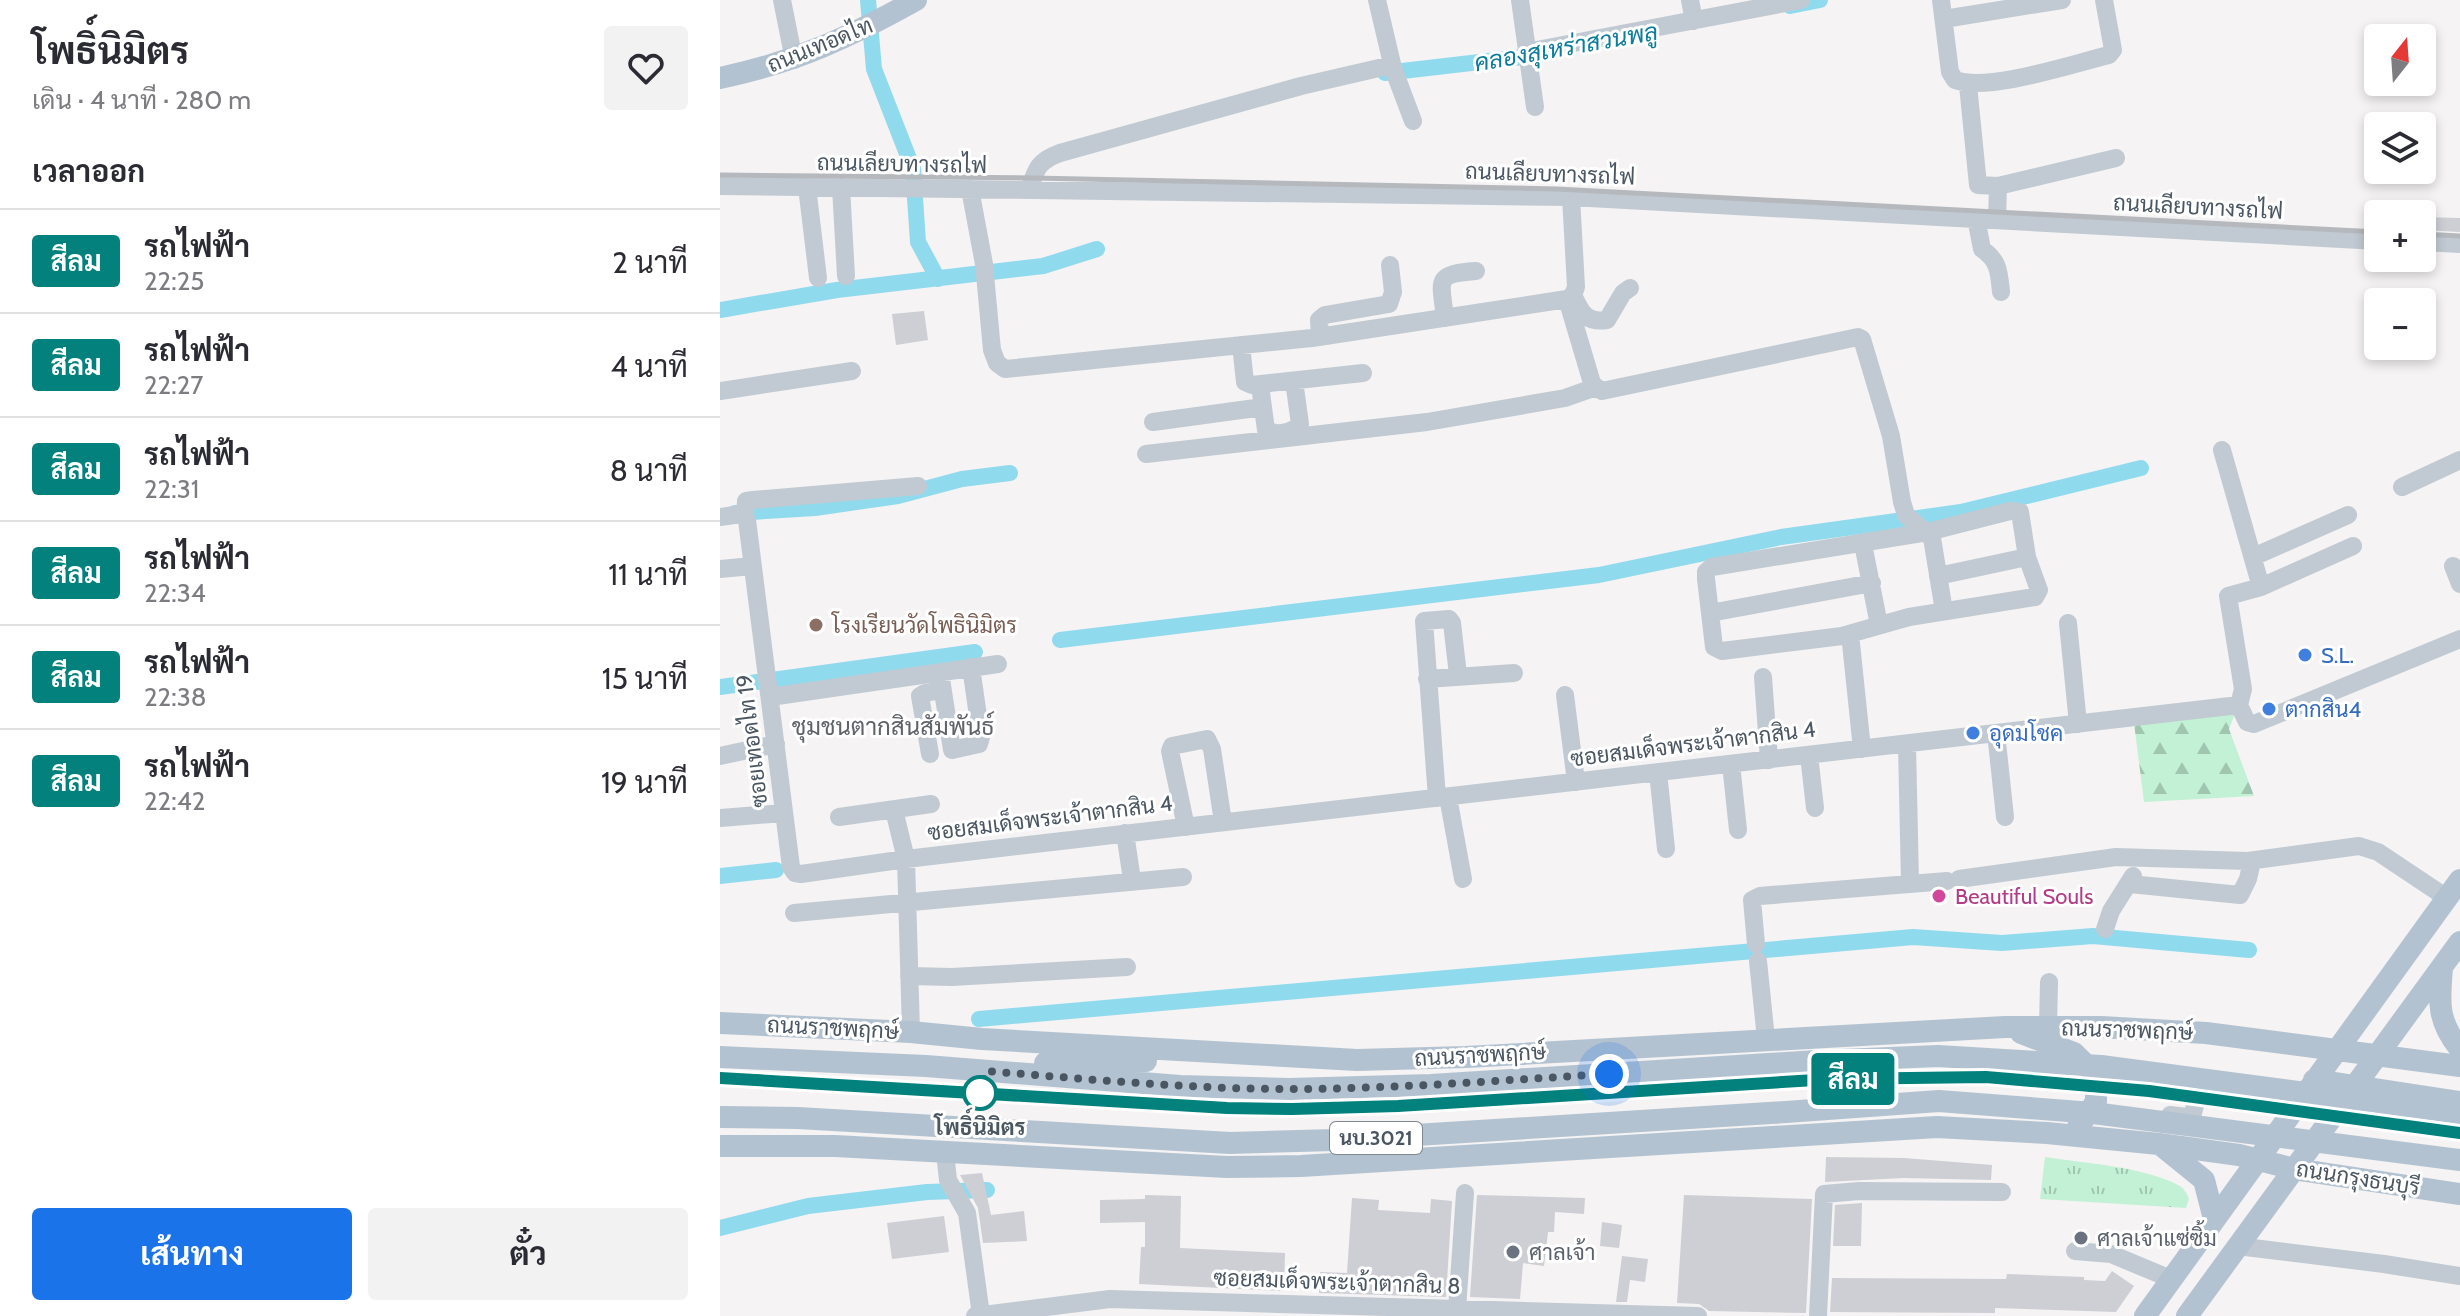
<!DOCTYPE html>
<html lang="th">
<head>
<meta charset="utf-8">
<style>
  :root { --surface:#fff; --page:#f2f2f3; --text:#2b2b33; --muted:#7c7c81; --line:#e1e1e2; --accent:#1a73e8 }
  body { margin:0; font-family:Cabin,Sarabun,sans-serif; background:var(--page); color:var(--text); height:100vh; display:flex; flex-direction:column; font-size:30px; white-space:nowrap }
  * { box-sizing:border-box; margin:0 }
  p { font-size:26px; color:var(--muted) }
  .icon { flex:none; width:44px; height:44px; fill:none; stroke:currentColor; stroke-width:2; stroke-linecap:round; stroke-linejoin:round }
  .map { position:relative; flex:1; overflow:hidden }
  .panel { display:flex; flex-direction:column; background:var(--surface); width:720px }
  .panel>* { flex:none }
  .badge { padding:0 16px; border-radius:6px; font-size:28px; line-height:52px }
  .needle { width:52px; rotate:17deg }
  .buttons { position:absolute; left:1644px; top:24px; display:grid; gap:16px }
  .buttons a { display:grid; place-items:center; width:72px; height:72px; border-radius:8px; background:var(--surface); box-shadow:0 4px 12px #0003; font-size:40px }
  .you { position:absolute; width:40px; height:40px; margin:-20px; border:6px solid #fff; border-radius:50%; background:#1a73e8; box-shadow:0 0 0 12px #1a73e833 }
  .map>.badge { position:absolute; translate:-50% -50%; box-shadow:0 0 0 4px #fff }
  h2 { padding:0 32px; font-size:30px; line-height:72px }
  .round { display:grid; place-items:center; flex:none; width:84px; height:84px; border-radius:8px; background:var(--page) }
  .summary { display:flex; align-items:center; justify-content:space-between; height:136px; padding:0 32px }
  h1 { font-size:38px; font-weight:700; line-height:60px }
  .button { display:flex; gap:16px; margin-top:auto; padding:16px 32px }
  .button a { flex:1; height:92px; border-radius:8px; background:var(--accent); color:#fff; font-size:32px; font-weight:700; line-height:92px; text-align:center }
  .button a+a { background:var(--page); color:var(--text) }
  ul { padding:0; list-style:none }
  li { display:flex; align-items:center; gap:24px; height:104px; padding:0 32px; border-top:2px solid var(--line) }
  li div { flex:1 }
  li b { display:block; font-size:30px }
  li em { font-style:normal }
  li .badge { min-width:88px; font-weight:700; text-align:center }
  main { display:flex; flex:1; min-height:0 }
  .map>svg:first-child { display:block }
  .forest { fill:url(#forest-firs) }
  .park { fill:url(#park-tufts) }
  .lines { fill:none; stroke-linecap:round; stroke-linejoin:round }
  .canal { stroke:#90daee; stroke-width:16 }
  .building { fill:#cdcfd5 }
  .minor { stroke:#c1cad2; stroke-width:18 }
  .major { stroke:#b3c2d1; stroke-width:22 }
  .rail { stroke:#b5b8bd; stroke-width:5 }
  .major-bridge { stroke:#b3c2d1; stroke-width:22 }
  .line-casing { stroke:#fff; stroke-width:18 }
  .line { stroke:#02817d; stroke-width:12 }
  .walk { stroke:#4a5661; stroke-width:8; stroke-dasharray:0 14.4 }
  .education-dot { fill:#8d6e63; stroke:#fff; stroke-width:3 }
  .shop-dot { fill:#3f7fe0; stroke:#fff; stroke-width:3 }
  .hotel-dot { fill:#d1479c; stroke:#fff; stroke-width:3 }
  .stop-dot { fill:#fff; stroke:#02817d; stroke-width:4 }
  .worship-dot { fill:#6b7280; stroke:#fff; stroke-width:3 }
  .labels { text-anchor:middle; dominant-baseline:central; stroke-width:6; stroke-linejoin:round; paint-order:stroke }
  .shield { fill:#fff; stroke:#808990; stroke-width:2 }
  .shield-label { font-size:20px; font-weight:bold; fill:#4a5661 }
  .street-label { font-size:22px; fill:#4a5661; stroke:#fff }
  .education-label { font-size:22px; fill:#785e54; stroke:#fff; text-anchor:start }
  .shop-label { font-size:22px; fill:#366cbe; stroke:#fff; text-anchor:start }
  .hotel-label { font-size:22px; fill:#b23c85; stroke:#fff; text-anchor:start }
  .stop-label { font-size:22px; font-weight:bold; fill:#4a5661; stroke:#fff }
  .worship-label { font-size:22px; fill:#5b616d; stroke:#fff; text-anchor:start }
  .water-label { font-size:24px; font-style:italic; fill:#0c7c9b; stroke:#fff }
  .neighbourhood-label { font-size:24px; fill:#5f6368; stroke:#fff }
</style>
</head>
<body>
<main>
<section class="panel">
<div class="summary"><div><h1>โพธิ์นิมิตร</h1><p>เดิน · 4 นาที · 280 m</p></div><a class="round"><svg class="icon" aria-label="heart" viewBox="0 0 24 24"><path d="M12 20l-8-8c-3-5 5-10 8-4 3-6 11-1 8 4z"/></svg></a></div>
<h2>เวลาออก</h2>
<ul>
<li><span class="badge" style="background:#02817d;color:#fff">สีลม</span><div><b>รถไฟฟ้า</b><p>22:25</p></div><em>2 นาที</em></li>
<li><span class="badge" style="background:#02817d;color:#fff">สีลม</span><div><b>รถไฟฟ้า</b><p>22:27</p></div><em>4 นาที</em></li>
<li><span class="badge" style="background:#02817d;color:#fff">สีลม</span><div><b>รถไฟฟ้า</b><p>22:31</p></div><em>8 นาที</em></li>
<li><span class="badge" style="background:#02817d;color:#fff">สีลม</span><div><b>รถไฟฟ้า</b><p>22:34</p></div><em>11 นาที</em></li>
<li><span class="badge" style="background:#02817d;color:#fff">สีลม</span><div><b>รถไฟฟ้า</b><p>22:38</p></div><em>15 นาที</em></li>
<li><span class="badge" style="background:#02817d;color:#fff">สีลม</span><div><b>รถไฟฟ้า</b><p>22:42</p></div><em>19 นาที</em></li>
</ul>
<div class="button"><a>เส้นทาง</a><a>ตั๋ว</a></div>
</section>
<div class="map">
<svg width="1740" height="1316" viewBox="0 0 1740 1316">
  <defs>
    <pattern id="forest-firs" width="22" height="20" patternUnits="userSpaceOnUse" patternTransform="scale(2)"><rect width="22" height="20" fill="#c3f1d5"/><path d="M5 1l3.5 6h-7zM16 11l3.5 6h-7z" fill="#a0c6b0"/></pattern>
    <pattern id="park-tufts" width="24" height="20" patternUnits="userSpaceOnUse" patternTransform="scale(2)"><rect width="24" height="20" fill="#c3f1d5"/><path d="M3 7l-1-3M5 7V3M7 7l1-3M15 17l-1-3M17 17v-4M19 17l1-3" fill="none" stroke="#a0c6b0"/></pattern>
  </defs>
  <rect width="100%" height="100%" fill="#f5f3f3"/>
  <!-- forest -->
  <path class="forest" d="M1516,711L1509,729L1534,796L1424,802L1414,723Z"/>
  <!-- park -->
  <path class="park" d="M1325,1157C1363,1163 1425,1167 1458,1185C1464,1188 1467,1193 1469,1199L1466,1208L1320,1199Z"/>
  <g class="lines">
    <!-- canal -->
    <path class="canal" d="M148,0L154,69L193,169L198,242L218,279
      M1070,6L1100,0
      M665,73L820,55
      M0,310L117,290L323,266L377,249
      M15,513L95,508L178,496L242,479L290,473
      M340,640L879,575L1061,537L1241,512L1421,468
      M0,687L255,652
      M0,876L56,870
      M259,1019L1193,937L1282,943L1373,936L1529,950
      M0,1228L88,1206L207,1192L267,1190"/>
  </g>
  <!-- building -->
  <path class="building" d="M1702,217L1740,218V232L1702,230Z
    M204,311L208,340L176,345L172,314Z
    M1106,1157L1184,1158L1272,1165L1271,1180L1184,1178L1105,1182Z
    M262,1173L271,1215L304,1211L307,1241L263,1243L258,1208L240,1175Z
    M425,1195L461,1196L460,1248L565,1253L564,1291L419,1284L421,1247H425V1222L380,1223V1200L425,1199Z
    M757,1195L865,1198L864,1214L835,1212L834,1232H828L824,1266L803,1263L800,1299L750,1297Z
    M964,1195L1092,1199L1086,1313L989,1311L979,1304L957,1303Z
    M632,1198L659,1200L658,1210L710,1213L711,1199L732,1201L726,1297L599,1293L600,1272L627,1273Z
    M1142,1203L1141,1246H1113L1115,1205Z
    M224,1216L229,1252L172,1259L167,1223Z
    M882,1222L902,1225L899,1248L880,1246Z
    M902,1256L928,1259L925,1282L910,1280L907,1302H896Z
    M1392,1271L1414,1286L1396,1312L1275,1308V1313L1110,1312L1112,1278L1286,1279L1287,1274L1364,1277V1280L1385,1281Z"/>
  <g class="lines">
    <!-- minor -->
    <path class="minor" d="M62,0L74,60
      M657,0L673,68L693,121
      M800,0L815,107
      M970,0L974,21
      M1221,0L1230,72L1235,80C1269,92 1352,64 1389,55L1393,50L1384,0
      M1224,19L1342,0
      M806,52L1081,0
      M1248,85L1258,185L1278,186L1277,220
      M0,186L851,197L1658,241
      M1278,186L1396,158
      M87,187L98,278
      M121,187L126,276
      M250,189L264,264L272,350L277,363L285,369L592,338L847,299L853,295
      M309,190C316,169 318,161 340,153L581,86L672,65
      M851,197L856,287L853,295
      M1256,218L1262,249C1279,261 1279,272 1281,292
      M1702,242L1740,244
      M854,297C862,314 867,323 887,320L903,293L910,288
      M847,299L872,383L876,387
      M725,318C721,280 713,274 756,271
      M600,337L599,320L605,315L669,304L673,292L670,265
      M521,345L525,382L532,385L643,373
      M540,385L546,430C557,436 572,433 580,424L574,381
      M0,391L132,371
      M433,422L543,407
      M1502,450L1541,587
      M426,454L707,422L845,398L876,387L882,391L1138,337L1142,339L1171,436L1182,502L1186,515L1212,538L1224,611
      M1682,487L1740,460
      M1290,511L1300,512L1307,557L1319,590L1315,597L1189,617L1122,636L1002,651L994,647L986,579V572L992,567L1208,532Z
      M25,516L26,501L33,500L198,486
      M0,517L21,514L27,520L71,867L75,873L81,874L186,859L1519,705L1527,722L1534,724L1740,639
      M1143,544L1159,625
      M1533,557L1628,515
      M1733,566L1740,584
      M0,569L32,566
      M1218,576L1307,557
      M990,613L1152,583
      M1348,623L1358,724
      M1130,634L1142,749
      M220,672L232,750L259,744L261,737L251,667
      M1043,677L1049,760
      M707,679L794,673
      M845,695L856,782
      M50,697L278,664
      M1519,705L1523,689L1508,596L1541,587L1633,546
      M1276,733L1285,817
      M1187,744L1190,883
      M210,754L200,696L205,693L222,690
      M1089,755L1095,808
      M0,756L56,744
      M1011,764L1018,830
      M938,772L946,849
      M728,797L743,879
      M717,798L704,621L729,619L732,623L738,675
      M174,810L186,859L191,1032
      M119,817L211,804
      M0,818L64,813
      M466,827L450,751L452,746L487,739L492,749L503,822
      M405,833L412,880
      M1239,879L1396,857L1528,861L1639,846L1658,852L1727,898
      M1410,884L1520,895L1528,879L1532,861
      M74,913L463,877
      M1385,929L1391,911L1413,876
      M1036,944L1032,900L1040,896L1227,881
      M1038,961L1046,1039
      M189,976L232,977L407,967
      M1328,1027L1329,982
      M1376,1075L1386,1080L1457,1088L1474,1093L1476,1102L1473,1113L1467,1117L1450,1115
      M225,1152L228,1180L247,1213L261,1315
      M1517,1246L1664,1264L1740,1276
      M1355,1251L1391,1254L1451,1279
      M737,1310L745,1193
      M255,1316L390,1299L978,1316
      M1098,1316L1104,1194L1139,1191L1282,1192"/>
    <!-- major -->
    <path class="major" d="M0,78C76,62 128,38 196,0
      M1722,968C1719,1002 1717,1021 1740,1049
      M0,1023L191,1032L262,1039L637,1060L746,1057L1285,1027H1381L1486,1033L1740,1066
      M1301,1033L1354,1053L1376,1075V1102L1358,1127
      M0,1057L206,1066L460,1086L570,1089L711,1085L1097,1061
      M325,1063L426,1061
      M1594,1080L1740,1102
      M0,1117L78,1118L510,1143L615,1140L1066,1112
      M0,1146H115L507,1167L581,1166L1217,1127L1327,1133L1439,1144L1519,1155L1574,1169L1740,1194
      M1442,1146L1484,1180L1494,1219
      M1425,1316L1740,880
      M1467,1316L1740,942"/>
    <!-- rail -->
    <path class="rail" d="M0,175L313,178L837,189L1658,232
      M1702,234L1740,236
      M0,1078L507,1108L572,1109L678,1106L1112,1079L1266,1077L1429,1091L1740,1133"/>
    <!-- major-bridge -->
    <path class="major-bridge" d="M1097,1061L1218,1056L1381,1066L1740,1113
      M1066,1112L1219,1101L1373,1113L1740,1160"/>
  </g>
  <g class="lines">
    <!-- line casing -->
    <g class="line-casing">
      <path id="line" d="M0,1078L507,1108L572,1109L678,1106L1112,1079L1266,1077L1429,1091L1740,1133"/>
    </g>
    <!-- line -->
    <use href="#line" class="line"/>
    <!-- walk -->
    <path class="walk" d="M260,1093L266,1071C367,1079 468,1089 569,1089C676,1089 783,1080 889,1074"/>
  </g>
  <!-- markers -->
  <circle class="education-dot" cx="96" cy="625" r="8"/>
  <g class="shop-dot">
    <circle cx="1585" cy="655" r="8"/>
    <circle cx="1549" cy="709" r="8"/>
    <circle cx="1253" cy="733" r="8"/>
  </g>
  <circle class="hotel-dot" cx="1219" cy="896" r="8"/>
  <circle class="stop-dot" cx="260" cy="1093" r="16"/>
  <g class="worship-dot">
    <circle cx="1361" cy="1238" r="8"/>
    <circle cx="793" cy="1252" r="8"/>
  </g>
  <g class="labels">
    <!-- shield labels -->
    <rect class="shield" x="610" y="1122" width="92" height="32" rx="6"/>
    <g class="shield-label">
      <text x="656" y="1138">นบ.3021</text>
    </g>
    <!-- street labels -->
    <g class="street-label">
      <text transform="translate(100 45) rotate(-22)">ถนนเทอดไท</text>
      <text transform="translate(182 164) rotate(1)">ถนนเลียบทางรถไฟ</text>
      <text transform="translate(830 174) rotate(2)">ถนนเลียบทางรถไฟ</text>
      <text transform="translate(1478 207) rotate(3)">ถนนเลียบทางรถไฟ</text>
      <text transform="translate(32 741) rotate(-97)">ซอยเทอดไท 19</text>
      <text transform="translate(973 744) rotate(-7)">ซอยสมเด็จพระเจ้าตากสิน 4</text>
      <text transform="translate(330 818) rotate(-7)">ซอยสมเด็จพระเจ้าตากสิน 4</text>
      <text transform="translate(113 1028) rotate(3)">ถนนราชพฤกษ์</text>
      <text transform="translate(1407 1030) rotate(2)">ถนนราชพฤกษ์</text>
      <text transform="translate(760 1055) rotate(-3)">ถนนราชพฤกษ์</text>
      <text transform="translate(1638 1178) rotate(9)">ถนนกรุงธนบุรี</text>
      <text transform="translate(617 1282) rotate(2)">ซอยสมเด็จพระเจ้าตากสิน 8</text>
    </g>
    <!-- education labels -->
    <g class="education-label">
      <text x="112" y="625">โรงเรียนวัดโพธินิมิตร</text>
    </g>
    <!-- shop labels -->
    <g class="shop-label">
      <text x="1601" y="655">S.L.</text>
      <text x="1565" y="709">ตากสิน4</text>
      <text x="1269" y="733">อุดมโชค</text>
    </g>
    <!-- hotel labels -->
    <g class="hotel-label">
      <text x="1235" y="896">Beautiful Souls</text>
    </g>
    <!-- stop labels -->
    <g class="stop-label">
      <text x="260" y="1127">โพธิ์นิมิตร</text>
    </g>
    <!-- worship labels -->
    <g class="worship-label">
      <text x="1377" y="1238">ศาลเจ้าแซ่ซิ้ม</text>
      <text x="809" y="1252">ศาลเจ้า</text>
    </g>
    <!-- water labels -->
    <g class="water-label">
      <text transform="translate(846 47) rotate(-10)">คลองสุเหร่าสวนพลู</text>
    </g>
    <!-- neighbourhood labels -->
    <g class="neighbourhood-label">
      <text x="173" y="726">ชุมชนตากสินสัมพันธ์</text>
    </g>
  </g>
</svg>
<div class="buttons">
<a><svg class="needle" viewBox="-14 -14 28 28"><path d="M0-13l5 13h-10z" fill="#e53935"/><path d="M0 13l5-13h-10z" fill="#7c7c81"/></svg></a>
<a><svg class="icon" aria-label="layers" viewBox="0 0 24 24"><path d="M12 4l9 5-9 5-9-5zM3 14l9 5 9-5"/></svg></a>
<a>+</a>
<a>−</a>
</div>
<div class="you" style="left:889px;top:1074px"></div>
<b class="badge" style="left:1133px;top:1079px;background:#02817d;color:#fff">สีลม</b>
</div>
</main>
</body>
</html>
